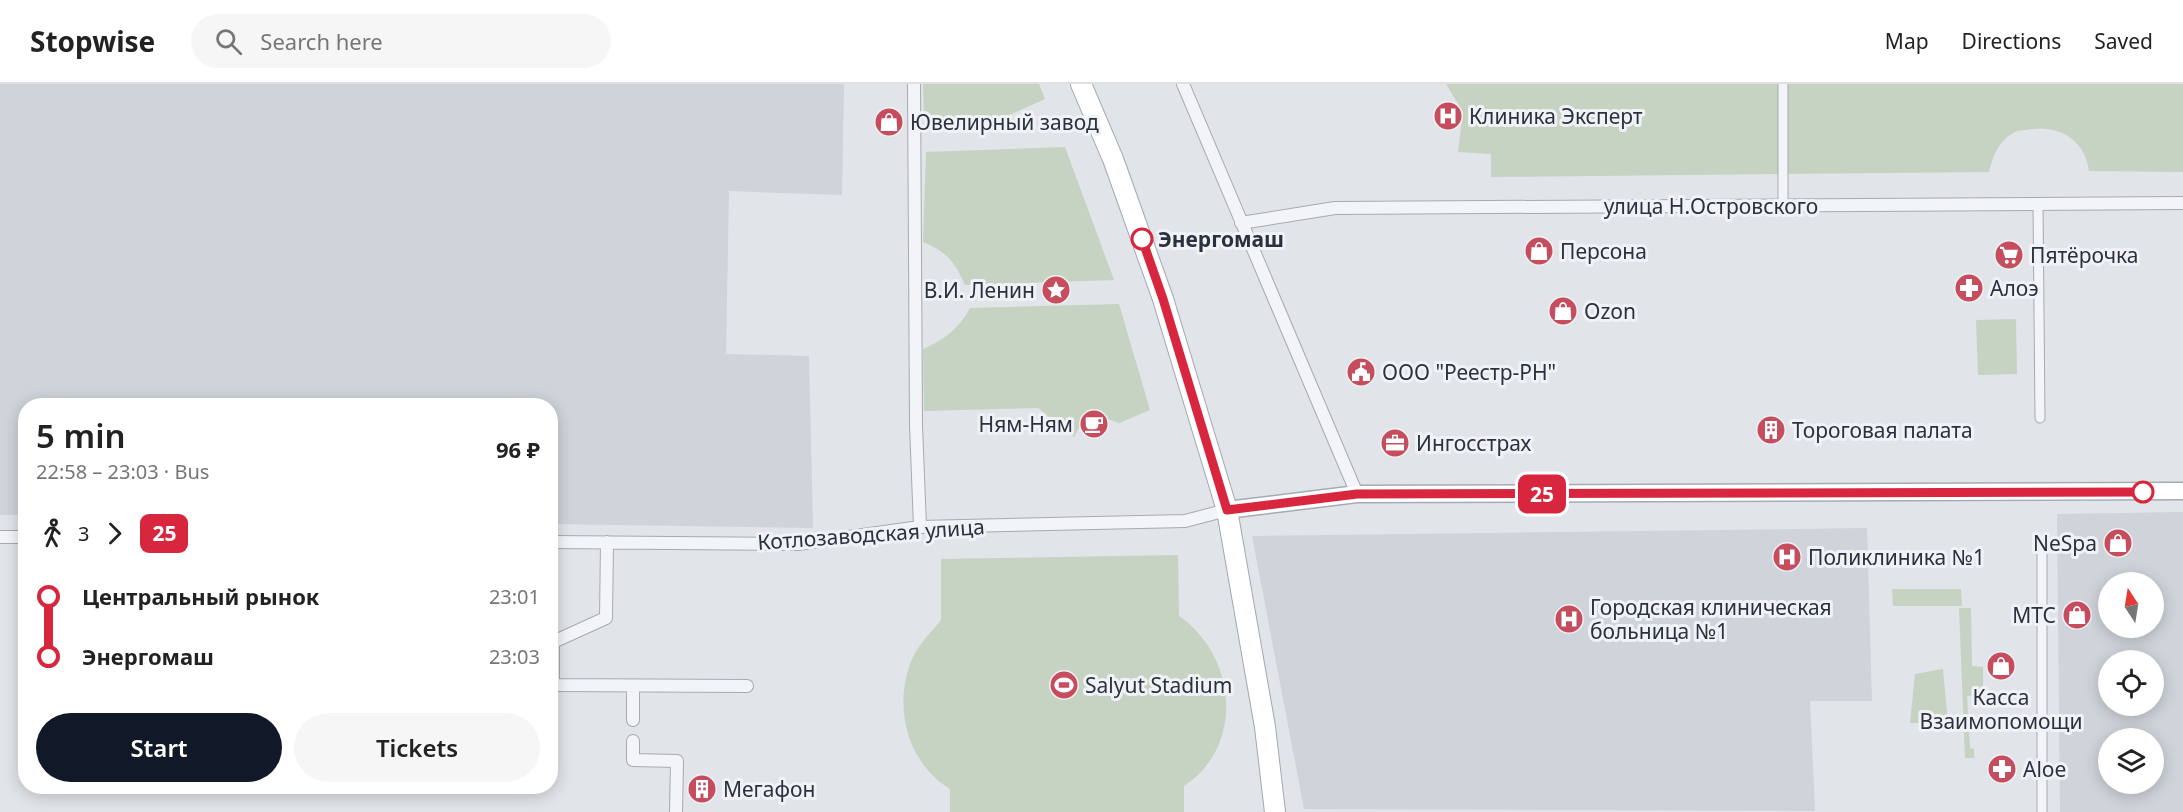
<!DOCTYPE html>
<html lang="en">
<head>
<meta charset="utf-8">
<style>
  :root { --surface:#fff; --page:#f6f6f6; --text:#222; --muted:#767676; --line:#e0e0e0; --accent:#111827 }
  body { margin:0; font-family:"Noto Sans",sans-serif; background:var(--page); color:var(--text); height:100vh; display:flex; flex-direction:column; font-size:22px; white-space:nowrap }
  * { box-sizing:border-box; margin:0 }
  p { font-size:20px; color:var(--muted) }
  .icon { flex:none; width:33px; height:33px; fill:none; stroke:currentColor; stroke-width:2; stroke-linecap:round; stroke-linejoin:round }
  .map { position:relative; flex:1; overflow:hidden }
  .drawer { position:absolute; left:18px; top:314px; width:540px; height:396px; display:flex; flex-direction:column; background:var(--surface); border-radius:24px; box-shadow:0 3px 15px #0003 }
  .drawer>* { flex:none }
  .badge { padding:0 12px; border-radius:9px; font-size:21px; line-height:39px }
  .needle { width:39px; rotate:348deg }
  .controls { position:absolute; left:2098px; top:488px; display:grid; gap:12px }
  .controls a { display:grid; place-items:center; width:66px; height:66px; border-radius:50%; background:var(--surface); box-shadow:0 3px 15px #0003; font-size:30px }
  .map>.badge { position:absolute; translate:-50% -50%; box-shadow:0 0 0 3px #fff }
  .legs { display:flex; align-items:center; gap:9px; height:66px; padding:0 18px; font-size:20px }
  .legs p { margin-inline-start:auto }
  .overview { display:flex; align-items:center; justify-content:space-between; height:102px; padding:0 18px }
  h1 { font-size:33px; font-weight:600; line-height:45px }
  .action { display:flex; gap:12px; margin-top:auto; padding:12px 18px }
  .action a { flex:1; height:69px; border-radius:36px; background:var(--accent); color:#fff; font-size:24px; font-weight:600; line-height:69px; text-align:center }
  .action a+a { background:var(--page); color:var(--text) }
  ul { padding:0 18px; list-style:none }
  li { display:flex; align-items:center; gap:21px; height:60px; font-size:22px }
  li i { display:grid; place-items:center; width:9px; height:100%; margin:0 8px; background:currentColor }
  li i::after { content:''; width:15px; height:15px; margin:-8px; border:4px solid; border-radius:50%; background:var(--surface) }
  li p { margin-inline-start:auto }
  li:first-child i { background:linear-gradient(#0000 50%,currentColor 0) }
  li:last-child i { background:linear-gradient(currentColor 50%,#0000 0) }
  header { display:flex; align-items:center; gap:36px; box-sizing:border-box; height:84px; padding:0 30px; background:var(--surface); border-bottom:2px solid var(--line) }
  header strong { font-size:28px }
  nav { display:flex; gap:33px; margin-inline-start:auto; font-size:21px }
  .search { width:420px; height:54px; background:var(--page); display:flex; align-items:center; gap:15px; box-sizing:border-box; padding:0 21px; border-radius:33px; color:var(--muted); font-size:22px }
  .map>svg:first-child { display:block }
  .built { fill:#cfd3da; fill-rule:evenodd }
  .green { fill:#c6d2c2 }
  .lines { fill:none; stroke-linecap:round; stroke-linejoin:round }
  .pedestrian-casing { stroke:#a6abb2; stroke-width:11 }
  .minor-casing { stroke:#a6abb2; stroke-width:14 }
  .secondary-casing { stroke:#a6abb2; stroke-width:19 }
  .primary-casing { stroke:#a1a8b3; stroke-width:22 }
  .pedestrian { stroke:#f3f4f7; stroke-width:9 }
  .minor { stroke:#f3f4f7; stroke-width:12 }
  .secondary { stroke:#fff; stroke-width:16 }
  .primary { stroke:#fff; stroke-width:20 }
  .line-1-casing { stroke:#fff; stroke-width:14 }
  .line-1 { stroke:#d7263d; stroke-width:9 }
  .stop-1-dot { fill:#fff; stroke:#d7263d; stroke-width:3 }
  .labels { text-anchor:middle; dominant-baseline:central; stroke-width:6; stroke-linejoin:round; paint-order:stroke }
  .poi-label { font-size:21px; fill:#2a313f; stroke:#f0f2f6; text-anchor:start }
  .street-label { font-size:21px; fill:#2a313f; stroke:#f0f2f6 }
  .stop-label { font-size:21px; font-weight:bold; fill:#2a313f; stroke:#f0f2f6; text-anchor:start }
</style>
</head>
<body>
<header>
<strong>Stopwise</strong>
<div class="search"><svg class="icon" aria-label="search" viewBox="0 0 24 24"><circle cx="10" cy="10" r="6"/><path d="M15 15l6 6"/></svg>Search here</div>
<nav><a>Map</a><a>Directions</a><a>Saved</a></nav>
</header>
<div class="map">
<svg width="2183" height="728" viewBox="0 0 2183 728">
  <rect width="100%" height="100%" fill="#e1e4e8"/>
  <!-- built -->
  <path class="built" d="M0,0H844L842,111L729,107L726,270L809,272L813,444L551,440L550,321H26L25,431H0Z
    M2183,428V728H2060L2057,430ZM2109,498H2154V543H2109ZM2109,576H2154V621H2109ZM2109,654H2154V699H2109Z
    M1867,444L1872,617H1810L1815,727L1304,725L1252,452Z"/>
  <!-- green -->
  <path class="green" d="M923,0H1039L1045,15L996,37L924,35Z
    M1446,0H2183V88L2089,87C2086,58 2061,41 2032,45C2026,46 2018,46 2013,49C1998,58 1993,72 1989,88L1491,93V70L1458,68L1463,28Z
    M1065,63L1114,196L965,201C955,178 947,168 923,158L926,68Z
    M1119,220L1150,326L1119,339L1087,328L1074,353L1038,324L924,327L923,265C945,255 958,246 970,224Z
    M2016,235L2017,290L1978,291L1976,236Z
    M1178,471L1179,532C1237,572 1245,662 1184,702V728H950V705C906,678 892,620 913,573C920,559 931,548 941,536V475Z
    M1892,505H1961L1962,522H1893Z
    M1959,524H1971L1972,582L1983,583V611L1967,612L1970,664L1974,665V674H1965Z
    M1943,585L1948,639H1910L1915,590Z"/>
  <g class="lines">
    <!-- pedestrian casing -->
    <g class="pedestrian-casing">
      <path id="pedestrian" d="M2038,120L2040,334
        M1783,121V0
        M2042,465V728"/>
    </g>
    <!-- minor casing -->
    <g class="minor-casing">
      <path id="minor" d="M914,0L916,341L920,443
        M1183,0L1357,410
        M1241,139L1335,124L2183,119
        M0,453H26
        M550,458L798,460L920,443L1185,437L1227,426
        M550,601L747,602
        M553,601V558L606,534L607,458
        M633,602V636
        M633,657V676L677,677L676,728"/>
    </g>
    <!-- secondary casing -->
    <g class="secondary-casing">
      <path id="secondary" d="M1227,426L1357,410L2183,407"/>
    </g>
    <!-- primary casing -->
    <g class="primary-casing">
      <path id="primary" d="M1081,0L1113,75L1163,215L1227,426L1265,643L1275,728"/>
    </g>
    <!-- pedestrian -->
    <use href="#pedestrian" class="pedestrian"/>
    <!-- minor -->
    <use href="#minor" class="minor"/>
    <!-- secondary -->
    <use href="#secondary" class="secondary"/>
    <!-- primary -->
    <use href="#primary" class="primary"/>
  </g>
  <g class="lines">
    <!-- line-1 casing -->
    <g class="line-1-casing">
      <path id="line-1" d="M1142,155L1163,215L1227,426L1357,410L2143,408"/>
    </g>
    <!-- line-1 -->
    <use href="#line-1" class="line-1"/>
  </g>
  <!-- icons -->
  <defs>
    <g id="hospital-disc" transform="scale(1.5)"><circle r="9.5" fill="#c64d5e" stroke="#f0f2f6"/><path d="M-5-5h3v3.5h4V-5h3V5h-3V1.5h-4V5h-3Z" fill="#fff"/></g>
    <g id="shop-disc" transform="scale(1.5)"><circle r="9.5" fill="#c64d5e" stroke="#f0f2f6"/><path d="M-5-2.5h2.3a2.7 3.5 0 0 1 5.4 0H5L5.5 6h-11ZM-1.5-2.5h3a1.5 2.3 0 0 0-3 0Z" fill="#fff"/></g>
    <g id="supermarket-disc" transform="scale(1.5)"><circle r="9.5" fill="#c64d5e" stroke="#f0f2f6"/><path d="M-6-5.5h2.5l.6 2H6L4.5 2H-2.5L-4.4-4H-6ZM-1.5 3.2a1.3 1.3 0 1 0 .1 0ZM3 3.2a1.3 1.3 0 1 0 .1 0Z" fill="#fff"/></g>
    <g id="pharmacy-disc" transform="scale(1.5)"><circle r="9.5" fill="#c64d5e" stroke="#f0f2f6"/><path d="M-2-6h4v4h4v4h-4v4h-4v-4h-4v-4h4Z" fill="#fff"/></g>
    <g id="sight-disc" transform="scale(1.5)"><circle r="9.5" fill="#c64d5e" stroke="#f0f2f6"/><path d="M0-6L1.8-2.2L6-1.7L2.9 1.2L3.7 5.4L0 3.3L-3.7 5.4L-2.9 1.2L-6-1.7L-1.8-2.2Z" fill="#fff"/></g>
    <g id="civic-disc" transform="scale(1.5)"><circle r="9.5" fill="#c64d5e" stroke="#f0f2f6"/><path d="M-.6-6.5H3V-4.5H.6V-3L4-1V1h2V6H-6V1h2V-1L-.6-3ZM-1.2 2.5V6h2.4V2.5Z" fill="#fff"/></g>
    <g id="cafe-disc" transform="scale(1.5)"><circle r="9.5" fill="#c64d5e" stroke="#f0f2f6"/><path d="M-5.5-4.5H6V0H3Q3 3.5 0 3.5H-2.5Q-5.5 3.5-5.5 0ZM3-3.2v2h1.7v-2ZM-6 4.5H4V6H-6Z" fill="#fff"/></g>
    <g id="building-disc" transform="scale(1.5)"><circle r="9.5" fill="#c64d5e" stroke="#f0f2f6"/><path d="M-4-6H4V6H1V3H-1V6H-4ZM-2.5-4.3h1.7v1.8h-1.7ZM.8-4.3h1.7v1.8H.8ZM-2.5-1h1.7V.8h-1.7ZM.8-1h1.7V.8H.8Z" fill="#fff"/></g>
    <g id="office-disc" transform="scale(1.5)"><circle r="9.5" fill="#c64d5e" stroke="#f0f2f6"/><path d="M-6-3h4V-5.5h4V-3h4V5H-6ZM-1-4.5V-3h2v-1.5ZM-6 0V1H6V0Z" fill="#fff"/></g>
    <g id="stadium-disc" transform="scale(1.5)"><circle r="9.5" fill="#c64d5e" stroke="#f0f2f6"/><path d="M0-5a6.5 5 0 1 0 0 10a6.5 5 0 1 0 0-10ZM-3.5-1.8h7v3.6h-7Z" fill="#fff"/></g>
  </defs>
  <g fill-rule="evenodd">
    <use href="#hospital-disc" x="1448" y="32"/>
    <use href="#shop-disc" x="889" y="38"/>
    <use href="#shop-disc" x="1539" y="167"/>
    <use href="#supermarket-disc" x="2009" y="171"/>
    <use href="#pharmacy-disc" x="1969" y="204"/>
    <use href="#sight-disc" x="1056" y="206"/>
    <use href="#shop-disc" x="1563" y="227"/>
    <use href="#civic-disc" x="1361" y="288"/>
    <use href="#cafe-disc" x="1094" y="340"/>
    <use href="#building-disc" x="1771" y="346"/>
    <use href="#office-disc" x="1395" y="359"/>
    <use href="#shop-disc" x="2118" y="459"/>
    <use href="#hospital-disc" x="1787" y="473"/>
    <use href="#shop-disc" x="2077" y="531"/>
    <use href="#hospital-disc" x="1569" y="535"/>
    <use href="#shop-disc" x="2001" y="582"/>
    <use href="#stadium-disc" x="1064" y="601"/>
    <use href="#pharmacy-disc" x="2002" y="685"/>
    <use href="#building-disc" x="702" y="705"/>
  </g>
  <!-- markers -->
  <g class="stop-1-dot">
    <circle cx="1142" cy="155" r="10"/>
    <circle cx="2143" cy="408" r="10"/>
  </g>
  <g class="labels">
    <!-- poi labels -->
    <g class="poi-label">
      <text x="1469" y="32">Клиника Эксперт</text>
      <text x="910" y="38">Ювелирный завод</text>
      <text x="1560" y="167">Персона</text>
      <text x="2030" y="171">Пятёрочка</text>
      <text x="1990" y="204">Алоэ</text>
      <text x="1035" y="206" text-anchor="end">В.И. Ленин</text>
      <text x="1584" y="227">Ozon</text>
      <text x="1382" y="288">ООО "Реестр-РН"</text>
      <text x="1073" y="340" text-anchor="end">Ням-Ням</text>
      <text x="1792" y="346">Тороговая палата</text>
      <text x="1416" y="359">Ингосстрах</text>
      <text x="2097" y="459" text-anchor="end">NeSpa</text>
      <text x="1808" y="473">Поликлиника №1</text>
      <text x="1590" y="523">Городская клиническая<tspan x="1590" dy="24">больница №1</tspan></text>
      <text x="2056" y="531" text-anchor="end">МТС</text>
      <text x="1085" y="601">Salyut Stadium</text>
      <text x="2001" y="613" text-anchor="middle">Касса<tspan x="2001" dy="24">Взаимопомощи</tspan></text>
      <text x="2023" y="685">Aloe</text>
      <text x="723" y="705">Мегафон</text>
    </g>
    <!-- street labels -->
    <g class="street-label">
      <text x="1711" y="122">улица Н.Островского</text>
      <text transform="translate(871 450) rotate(-4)">Котлозаводская улица</text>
    </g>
    <!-- stop labels -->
    <g class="stop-label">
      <text x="1158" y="155">Энергомаш</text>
    </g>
  </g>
</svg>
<div class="controls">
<a><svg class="needle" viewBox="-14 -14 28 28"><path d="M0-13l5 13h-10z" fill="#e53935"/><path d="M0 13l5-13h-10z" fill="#767676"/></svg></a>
<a><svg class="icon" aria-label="locate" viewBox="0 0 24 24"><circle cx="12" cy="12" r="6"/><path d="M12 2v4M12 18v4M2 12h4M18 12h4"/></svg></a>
<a><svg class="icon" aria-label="layers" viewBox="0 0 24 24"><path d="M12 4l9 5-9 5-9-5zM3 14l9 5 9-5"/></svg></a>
</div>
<b class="badge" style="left:1542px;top:410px;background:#d7263d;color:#fff">25</b>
<section class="drawer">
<div class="overview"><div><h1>5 min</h1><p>22:58 – 23:03 · Bus</p></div><b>96 ₽</b></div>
<div class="legs"><svg class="icon" aria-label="walk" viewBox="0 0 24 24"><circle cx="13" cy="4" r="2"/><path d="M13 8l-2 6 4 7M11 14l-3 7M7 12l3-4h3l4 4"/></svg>3<svg class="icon" aria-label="forward" viewBox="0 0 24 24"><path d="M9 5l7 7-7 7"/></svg><b class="badge" style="background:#d7263d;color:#fff">25</b></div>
<ul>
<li><i style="color:#d7263d"></i><b>Центральный рынок</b><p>23:01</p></li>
<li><i style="color:#d7263d"></i><b>Энергомаш</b><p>23:03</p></li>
</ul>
<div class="action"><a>Start</a><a>Tickets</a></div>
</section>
</div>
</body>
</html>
